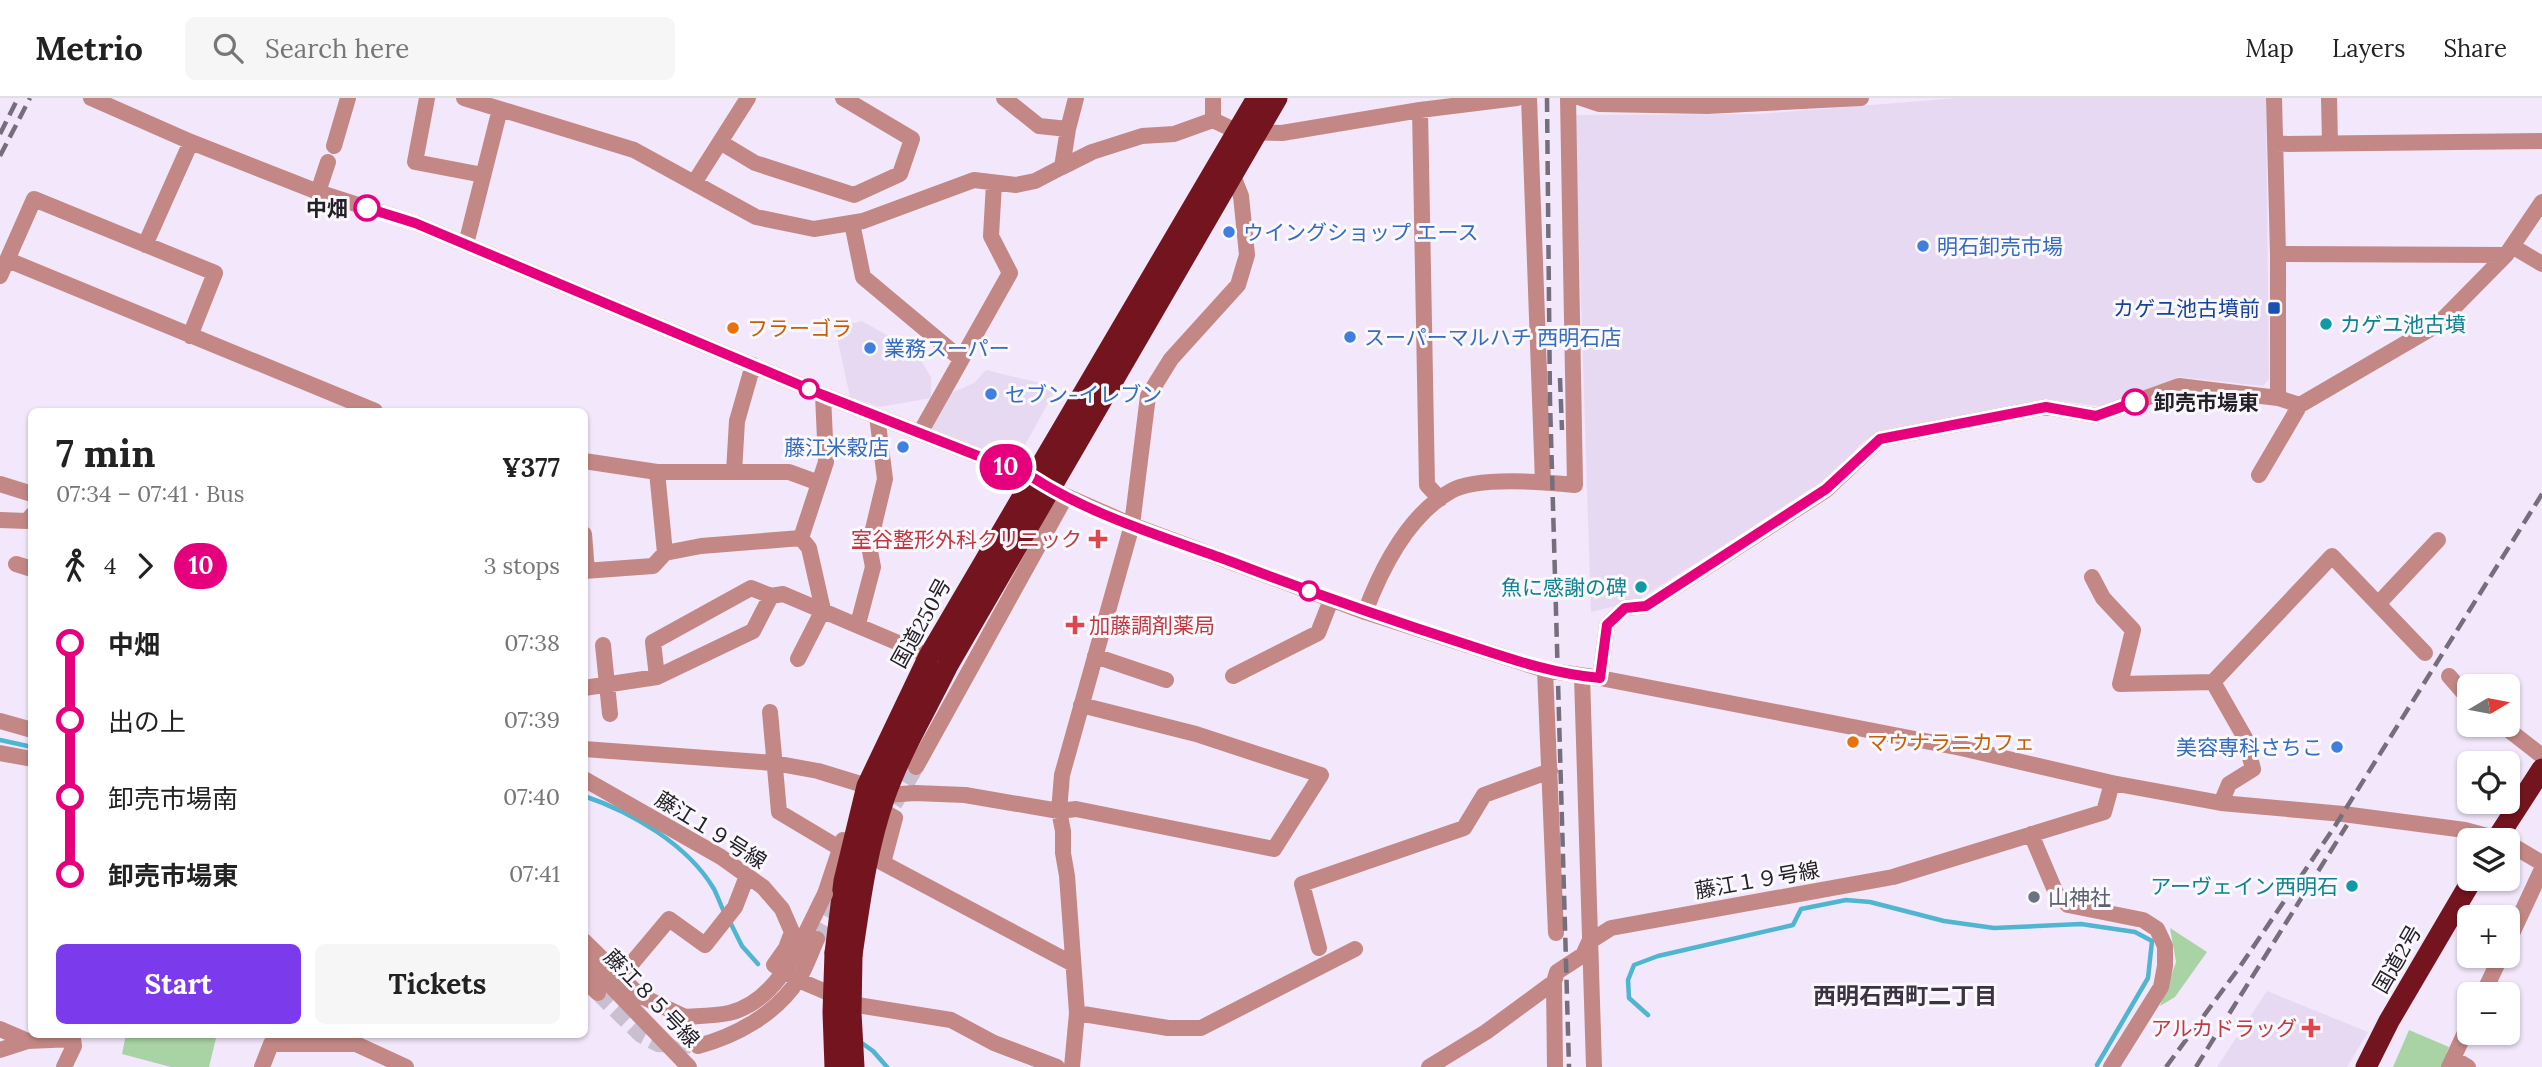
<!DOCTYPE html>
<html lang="en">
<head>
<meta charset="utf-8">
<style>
  :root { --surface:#fff; --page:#f6f6f6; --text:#222; --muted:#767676; --line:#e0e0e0; --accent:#7c3aed }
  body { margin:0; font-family:Lora,"Noto Sans JP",serif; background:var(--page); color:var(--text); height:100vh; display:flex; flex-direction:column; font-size:26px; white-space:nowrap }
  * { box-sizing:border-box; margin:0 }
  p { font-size:23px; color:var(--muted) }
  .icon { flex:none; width:38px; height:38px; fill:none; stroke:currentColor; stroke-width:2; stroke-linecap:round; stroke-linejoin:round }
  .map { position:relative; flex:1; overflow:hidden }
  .drawer { position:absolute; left:28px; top:310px; width:560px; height:630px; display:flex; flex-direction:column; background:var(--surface); border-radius:10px; box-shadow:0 2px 5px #0004 }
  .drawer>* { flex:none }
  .badge { padding:0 14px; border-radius:23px; font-size:24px; line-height:46px }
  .needle { width:46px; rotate:80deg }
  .fabs { position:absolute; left:2457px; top:576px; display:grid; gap:14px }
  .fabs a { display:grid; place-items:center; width:63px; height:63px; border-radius:10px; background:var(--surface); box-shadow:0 2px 5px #0004; font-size:35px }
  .map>.badge { position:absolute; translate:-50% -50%; box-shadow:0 0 0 4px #fff }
  .legs { display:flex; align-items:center; gap:10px; height:77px; padding:0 28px; font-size:23px }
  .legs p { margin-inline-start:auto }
  .head { display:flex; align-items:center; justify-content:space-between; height:119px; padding:0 28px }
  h1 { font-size:38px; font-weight:700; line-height:52px }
  .primary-button { display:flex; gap:14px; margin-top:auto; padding:14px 28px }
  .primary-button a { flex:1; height:80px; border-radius:10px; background:var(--accent); color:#fff; font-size:28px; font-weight:700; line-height:80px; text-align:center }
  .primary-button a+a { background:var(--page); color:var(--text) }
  ul { padding:0 28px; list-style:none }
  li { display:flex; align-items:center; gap:24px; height:77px; font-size:26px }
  li i { display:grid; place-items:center; width:10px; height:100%; margin:0 9px; background:currentColor }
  li i::after { content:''; width:18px; height:18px; margin:-9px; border:5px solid; border-radius:50%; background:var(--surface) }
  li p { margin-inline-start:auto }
  li:first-child i { background:linear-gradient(#0000 50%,currentColor 0) }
  li:last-child i { background:linear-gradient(currentColor 50%,#0000 0) }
  header { display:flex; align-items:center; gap:42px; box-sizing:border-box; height:98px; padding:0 35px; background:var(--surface); border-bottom:2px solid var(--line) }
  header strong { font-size:33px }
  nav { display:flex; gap:38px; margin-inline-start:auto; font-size:24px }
  .search { width:490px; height:63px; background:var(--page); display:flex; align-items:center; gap:18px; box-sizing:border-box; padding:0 24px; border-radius:10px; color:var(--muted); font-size:26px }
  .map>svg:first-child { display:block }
  .built { fill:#e8d9f3 }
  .green { fill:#aad3a5 }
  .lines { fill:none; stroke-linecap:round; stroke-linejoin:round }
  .stream { stroke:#4fb5d1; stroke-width:4.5 }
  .minor-tunnel { stroke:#c9bfd1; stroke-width:16; stroke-dasharray:16 8; stroke-linecap:butt }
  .minor { stroke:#c38885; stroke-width:16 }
  .highway { stroke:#74141e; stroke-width:21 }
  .rail { stroke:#756e7b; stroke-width:4.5; stroke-dasharray:14 7; stroke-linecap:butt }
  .minor-bridge { stroke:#c38885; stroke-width:16 }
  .highway-bridge { stroke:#74141e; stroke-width:21 }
  .line-1-casing { stroke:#fff; stroke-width:16 }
  .line-1 { stroke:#e6007e; stroke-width:10 }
  .stop-1-dot { fill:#fff; stroke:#e6007e; stroke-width:3.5 }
  .shop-dot { fill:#3f7fe0; stroke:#faf8fc; stroke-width:2.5 }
  .transit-dot { fill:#1a4fb4; stroke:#faf8fc; stroke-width:2.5 }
  .culture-dot { fill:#0f9aa8; stroke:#faf8fc; stroke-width:2.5 }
  .food-dot { fill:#e8710a; stroke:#faf8fc; stroke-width:2.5 }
  .health-dot { fill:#e0444e; stroke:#faf8fc; stroke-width:2.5 }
  .worship-dot { fill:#6b7280; stroke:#faf8fc; stroke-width:2.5 }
  .labels { text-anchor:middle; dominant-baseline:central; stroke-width:6; stroke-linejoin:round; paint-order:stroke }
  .stop-label { font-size:21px; font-weight:bold; fill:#242027; stroke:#faf8fc; text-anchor:end }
  .shop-label { font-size:21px; fill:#366cbe; stroke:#faf8fc; text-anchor:start }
  .transit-label { font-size:21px; fill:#164399; stroke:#faf8fc; text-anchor:end }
  .culture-label { font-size:21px; fill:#0d838f; stroke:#faf8fc; text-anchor:end }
  .food-label { font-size:21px; fill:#c56008; stroke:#faf8fc; text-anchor:start }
  .health-label { font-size:21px; fill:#be3a42; stroke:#faf8fc; text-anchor:end }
  .street-label { font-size:21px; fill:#242027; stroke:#faf8fc }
  .worship-label { font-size:21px; fill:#5b616d; stroke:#faf8fc; text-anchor:start }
  .neighbourhood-label { font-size:23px; font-weight:bold; fill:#3c3342; stroke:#faf8fc }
</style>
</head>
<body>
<header>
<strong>Metrio</strong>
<div class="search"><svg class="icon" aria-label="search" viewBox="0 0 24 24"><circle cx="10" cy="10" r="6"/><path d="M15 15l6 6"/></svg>Search here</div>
<nav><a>Map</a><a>Layers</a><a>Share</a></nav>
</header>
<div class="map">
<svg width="2542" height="969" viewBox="0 0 2542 969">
  <rect width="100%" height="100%" fill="#f2e7fb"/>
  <!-- built -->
  <path class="built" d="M1958,0H2266L2269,281L2263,288L2179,279L2105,309L2047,301L1876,337L1863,344L1828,382L1636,503L1591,514L1575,17L1758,16Z
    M862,223L915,253L931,279V300L880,309L850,299L835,230Z
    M986,272L1057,289L1019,358L1004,359L932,331L951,295L974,285Z
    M2267,893L2368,934L2347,969H2217Z"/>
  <!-- green -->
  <path class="green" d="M2170,830L2207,854L2175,899L2160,908L2176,864Z
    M2409,932L2449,949L2441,969H2393Z
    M126,936H217L209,969H171L122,956Z"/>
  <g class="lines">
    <!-- stream -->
    <path class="stream" d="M0,642L32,649
      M584,698C632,714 688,747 714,791C718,799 721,808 725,816
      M730,824L742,848L758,866
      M1648,917L1629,900L1628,882L1634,867L1658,858L1793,827L1801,811L1846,802L1870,804L1944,823L1994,830L2081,826L2135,834L2152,843L2148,880L2097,967
      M859,943L873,953L887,969"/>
    <!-- minor-tunnel -->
    <path class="minor-tunnel" d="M882,727L916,669
      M817,841L838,804
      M598,895L641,937L658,946L698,948"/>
    <!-- minor -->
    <path class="minor" d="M91,0L191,44L318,94L415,125L823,297L1032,379L1050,391L1132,427L1365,514L1545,572L1600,580L1961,650L2112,685L2221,705L2343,716L2465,732L2502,742
      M427,0L415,64L483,77
      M464,0L634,52L756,119L814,131L863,123L974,82L1016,87L1035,83L1062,69L1068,31
      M1004,0L1039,28L1068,31L1076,0
      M1213,0V22L1238,34L1282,35L1420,12L1517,0
      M1529,0L1543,384
      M1581,0L1599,6L1707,8L1861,0
      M2274,0L2278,156
      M2329,0L2330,45
      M1420,12L1427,387L1440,401
      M720,44L755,65L854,97L900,76L912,41L843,0
      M2275,46L2542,43
      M334,48L348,0
      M1062,69L1092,54L1142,38L1174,36L1213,22
      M694,85L748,0
      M318,94L328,64
      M852,125L863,179L961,261
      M466,146L500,11
      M145,147L191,44
      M2512,148L2542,166
      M8,162L375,313
      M0,178L34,101L215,175L190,238
      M2278,300V156L2506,157L2542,104
      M920,335L1010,175L991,138L994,85
      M584,363L657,374H789L819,385
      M657,374L665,455
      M734,374L737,323L753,267
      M2259,377L2300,307
      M0,386L32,396
      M0,422L27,423L32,417
      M584,436L587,473
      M16,466L32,471
      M584,473L653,468L665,455L701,448L801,440L826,364L823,297
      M2092,479L2103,500L2133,532L2120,586L2213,584
      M2378,506L2438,442
      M1365,514C1382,469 1408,417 1451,393C1477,378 1545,384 1575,387L1568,0
      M858,526L873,469L869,448L885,381L877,318
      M603,547L610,616
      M1095,558L1166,582
      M798,561L823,512L809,450L801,440
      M1545,572L1556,835
      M1233,578L1318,535L1331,502
      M1582,578L1594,969
      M2449,578L2469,601
      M657,579L653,544L751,490L771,498
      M1600,580L1607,527L1625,510L1646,508L1826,392L1880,341L2046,309L2096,318L2179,288L2278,300L2300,307L2437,227L2506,157
      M584,590L657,579L753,533L771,498L783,496L929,558
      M770,614L779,714L841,751
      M0,623L32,632
      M2501,626L2542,658
      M584,651L774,665L818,673L867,688L886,697L915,695L965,697L1059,713L1076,711L1274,751L1321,677L1196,636L1081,607
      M0,655L32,661
      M916,669L1066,398
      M584,681L721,759L763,789L782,811L792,834L786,850L774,867L798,882L857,907L951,922L994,945L1057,969
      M2221,705L2229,686L2253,671L2245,640L2213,584L2332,458L2425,555
      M881,712L895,720L883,765L1073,866
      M2031,736L2056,795L2068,807L2143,822L2157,831L2165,848V868L2161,889L2111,969
      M2508,745L2542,765
      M825,796L843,742
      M584,843L639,897L685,919
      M2508,844L2542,771
      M1319,850L1302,786L1464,730L1484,697L1550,673
      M584,860L689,969
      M627,871L669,821L705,847L735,809L747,778
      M584,882L598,895
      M1554,884L1555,969
      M2483,896L2501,858
      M1077,915L1168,930H1201L1355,851
      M0,931L28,943
      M698,948C736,938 776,916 798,882C806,870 811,854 817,841
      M0,952L28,943L73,941L74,948L64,969
      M2453,960L2468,969
      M262,969L271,946H356L406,969
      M1072,969L1077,915L1067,778L1063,755V733L1059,713L1062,677L1132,427L1148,298L1171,261L1238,187L1247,157L1241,98L1233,78
      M1429,969L1486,934L1554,884L1557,874L1583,857L1589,844L1611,830L1893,779L2104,714L2112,685
      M2449,969L2469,926"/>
    <!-- highway -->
    <path class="highway" d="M2496,742L2542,671
      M835,855L844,783L867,688L929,558L1257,0
      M852,857C860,803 867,749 885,698C901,653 927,610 948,567L1277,0
      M2366,969L2389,923L2473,780"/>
    <!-- rail -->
    <path class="rail" d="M1547,0L1550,303L1569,969
      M0,36L18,0
      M0,58L30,0
      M1560,280L1562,332
      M2166,969L2239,870L2335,728L2542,396
      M2196,969L2347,727"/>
    <!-- minor-bridge -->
    <path class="minor-bridge" d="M685,919C699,918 715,918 729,915C781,903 803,838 825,796"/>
    <!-- highway-bridge -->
    <path class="highway-bridge" d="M835,855L833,914L835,969
      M852,857L851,915L854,969"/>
  </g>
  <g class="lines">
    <!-- line-1 casing -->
    <g class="line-1-casing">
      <path id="line-1" d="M367,110L415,125L823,297L1032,379C1090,417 1167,440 1232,464C1308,493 1384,520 1462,545C1508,560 1552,576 1600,580L1607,527L1625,510L1646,508L1826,391L1880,341L2046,309L2096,318L2135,304"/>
    </g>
    <!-- line-1 -->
    <use href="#line-1" class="line-1"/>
  </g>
  <!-- markers -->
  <g class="stop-1-dot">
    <circle cx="367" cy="110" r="12"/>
    <circle cx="809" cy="291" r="9"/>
    <circle cx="2135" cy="304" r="12"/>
    <circle cx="1309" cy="493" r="9"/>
  </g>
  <g class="shop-dot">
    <circle cx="1229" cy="134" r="7"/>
    <circle cx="1923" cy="148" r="7"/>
    <circle cx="1350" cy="239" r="7"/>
    <circle cx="870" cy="250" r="7"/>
    <circle cx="991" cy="296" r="7"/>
    <circle cx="903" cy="349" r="7"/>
    <circle cx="2337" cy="649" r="7"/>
  </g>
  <rect class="transit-dot" x="2267" y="203" width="14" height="14" rx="3.5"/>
  <g class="culture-dot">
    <circle cx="2326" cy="226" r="7"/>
    <circle cx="1641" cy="489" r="7"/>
    <circle cx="2352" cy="788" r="7"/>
  </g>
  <g class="food-dot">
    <circle cx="733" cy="230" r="7"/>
    <circle cx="1853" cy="644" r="7"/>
  </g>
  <g class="health-dot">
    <path d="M1094.5 430.5h7v7h7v7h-7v7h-7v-7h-7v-7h7z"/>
    <path d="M1071.5 516.5h7v7h7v7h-7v7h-7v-7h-7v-7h7z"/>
    <path d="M2307.5 919.5h7v7h7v7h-7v7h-7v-7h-7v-7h7z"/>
  </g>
  <circle class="worship-dot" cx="2034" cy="799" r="7"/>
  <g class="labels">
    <!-- stop labels -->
    <g class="stop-label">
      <text x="348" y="110">中畑</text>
      <text x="2154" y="304" text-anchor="start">卸売市場東</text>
    </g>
    <!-- shop labels -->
    <g class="shop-label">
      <text x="1243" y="134">ウイングショップ エース</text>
      <text x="1937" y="148">明石卸売市場</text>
      <text x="1364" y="239">スーパーマルハチ 西明石店</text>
      <text x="884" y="250">業務スーパー</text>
      <text x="1005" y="296">セブン-イレブン</text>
      <text x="889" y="349" text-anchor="end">藤江米穀店</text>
      <text x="2323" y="649" text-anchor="end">美容専科さちこ</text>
    </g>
    <!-- transit labels -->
    <g class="transit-label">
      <text x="2260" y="210">カゲユ池古墳前</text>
    </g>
    <!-- culture labels -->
    <g class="culture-label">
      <text x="2340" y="226" text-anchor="start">カゲユ池古墳</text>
      <text x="1627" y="489">魚に感謝の碑</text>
      <text x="2338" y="788">アーヴェイン西明石</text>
    </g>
    <!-- food labels -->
    <g class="food-label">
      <text x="747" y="230">フラーゴラ</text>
      <text x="1867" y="644">マウナラニカフェ</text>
    </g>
    <!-- health labels -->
    <g class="health-label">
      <text x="1082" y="441">室谷整形外科クリニック</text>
      <text x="1089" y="527" text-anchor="start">加藤調剤薬局</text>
      <text x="2297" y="930">アルカドラッグ</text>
    </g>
    <!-- street labels -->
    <g class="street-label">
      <text transform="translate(921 525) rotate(-61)">国道250号</text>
      <text transform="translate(711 732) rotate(32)">藤江１９号線</text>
      <text transform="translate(1757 782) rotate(-10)">藤江１９号線</text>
      <text transform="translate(2397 861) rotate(-60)">国道2号</text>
      <text transform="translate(652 900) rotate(46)">藤江８５号線</text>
    </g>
    <!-- worship labels -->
    <g class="worship-label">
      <text x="2048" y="799">山神社</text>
    </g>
    <!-- neighbourhood labels -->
    <g class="neighbourhood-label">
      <text x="1905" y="897">西明石西町二丁目</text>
    </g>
  </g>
</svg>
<div class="fabs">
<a><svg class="needle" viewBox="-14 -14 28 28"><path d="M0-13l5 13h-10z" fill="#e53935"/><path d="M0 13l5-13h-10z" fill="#767676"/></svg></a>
<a><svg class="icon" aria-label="locate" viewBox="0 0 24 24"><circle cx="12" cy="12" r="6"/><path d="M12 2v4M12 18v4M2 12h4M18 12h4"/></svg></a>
<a><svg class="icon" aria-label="layers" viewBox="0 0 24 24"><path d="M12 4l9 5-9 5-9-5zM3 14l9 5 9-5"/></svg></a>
<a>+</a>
<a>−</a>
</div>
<b class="badge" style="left:1006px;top:369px;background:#e6007e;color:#fff">10</b>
<section class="drawer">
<div class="head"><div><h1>7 min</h1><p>07:34 – 07:41 · Bus</p></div><b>¥377</b></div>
<div class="legs"><svg class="icon" aria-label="walk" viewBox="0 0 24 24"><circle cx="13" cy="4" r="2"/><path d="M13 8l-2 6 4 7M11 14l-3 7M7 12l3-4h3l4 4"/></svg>4<svg class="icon" aria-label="forward" viewBox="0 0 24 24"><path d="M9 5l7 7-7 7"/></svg><b class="badge" style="background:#e6007e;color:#fff">10</b><p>3 stops</p></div>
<ul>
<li><i style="color:#e6007e"></i><b>中畑</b><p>07:38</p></li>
<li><i style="color:#e6007e"></i><span>出の上</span><p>07:39</p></li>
<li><i style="color:#e6007e"></i><span>卸売市場南</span><p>07:40</p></li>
<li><i style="color:#e6007e"></i><b>卸売市場東</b><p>07:41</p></li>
</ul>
<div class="primary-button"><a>Start</a><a>Tickets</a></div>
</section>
</div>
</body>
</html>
